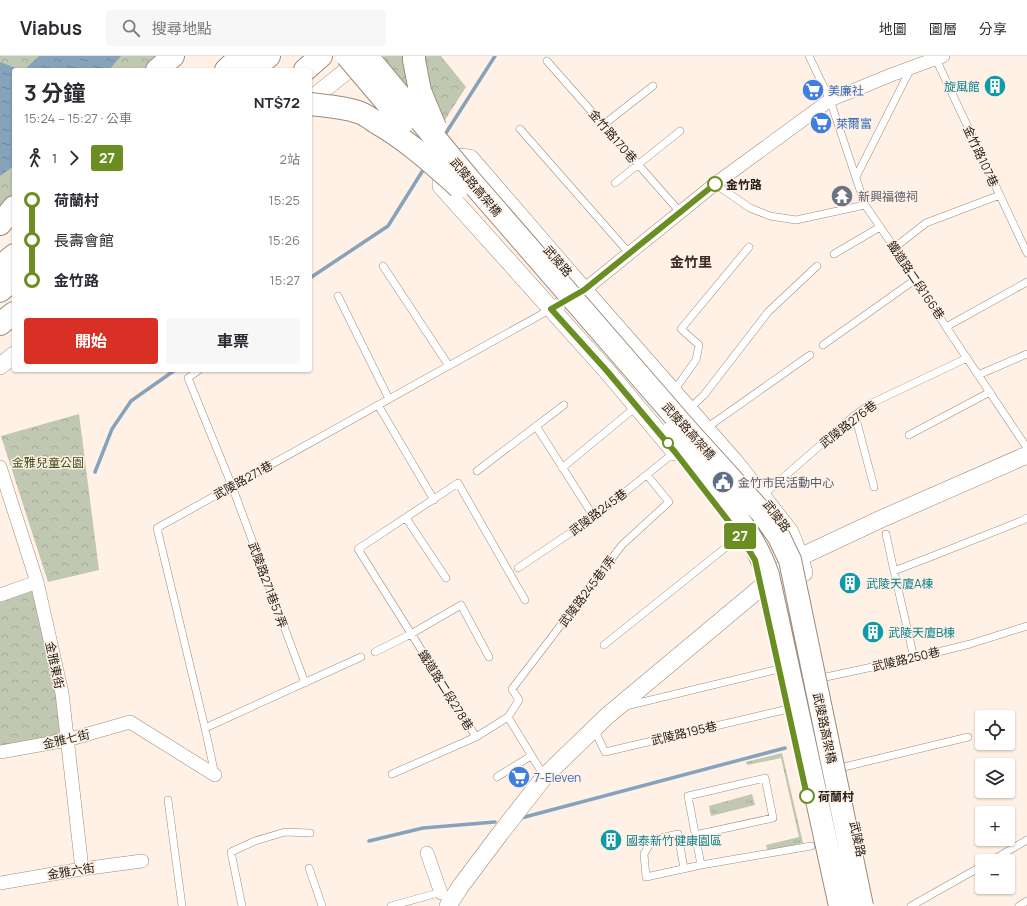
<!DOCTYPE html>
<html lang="zh-TW">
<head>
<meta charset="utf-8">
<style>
  :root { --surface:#fff; --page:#f7f7f7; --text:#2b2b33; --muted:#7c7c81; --line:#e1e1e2; --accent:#d93025 }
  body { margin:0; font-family:Manrope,"Noto Sans TC",sans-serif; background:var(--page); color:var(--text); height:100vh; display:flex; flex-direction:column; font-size:15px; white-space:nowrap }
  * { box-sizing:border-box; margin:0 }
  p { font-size:13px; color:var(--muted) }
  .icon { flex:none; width:22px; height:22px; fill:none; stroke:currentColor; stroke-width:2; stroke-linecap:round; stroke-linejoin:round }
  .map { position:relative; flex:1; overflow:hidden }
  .details { position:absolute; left:12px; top:12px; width:300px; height:304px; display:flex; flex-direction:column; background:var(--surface); border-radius:4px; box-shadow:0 1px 3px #0004 }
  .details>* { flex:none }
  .badge { padding:0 8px; border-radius:3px; font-size:14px; line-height:26px }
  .tools { position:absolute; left:975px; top:654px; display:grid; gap:8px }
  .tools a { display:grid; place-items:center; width:40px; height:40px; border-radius:4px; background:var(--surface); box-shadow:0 1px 3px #0004; font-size:20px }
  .map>.badge { position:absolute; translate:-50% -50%; box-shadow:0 0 0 2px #fff }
  .legs { display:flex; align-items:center; gap:6px; height:44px; padding:0 12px; font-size:13px }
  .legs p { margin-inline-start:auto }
  .headline { display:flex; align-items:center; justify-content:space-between; height:68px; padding:0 12px }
  h1 { font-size:22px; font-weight:700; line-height:30px }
  .primary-button { display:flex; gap:8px; margin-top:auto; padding:8px 12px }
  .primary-button a { flex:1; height:46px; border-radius:4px; background:var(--accent); color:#fff; font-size:16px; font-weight:700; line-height:46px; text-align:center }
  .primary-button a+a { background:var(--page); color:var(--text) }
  ul { padding:0 12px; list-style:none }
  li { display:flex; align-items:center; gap:14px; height:40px; font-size:15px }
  li i { display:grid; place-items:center; width:6px; height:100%; margin:0 5px; background:currentColor }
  li i::after { content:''; width:10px; height:10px; margin:-5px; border:3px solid; border-radius:50%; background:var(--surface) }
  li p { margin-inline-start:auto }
  li:first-child i { background:linear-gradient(#0000 50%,currentColor 0) }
  li:last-child i { background:linear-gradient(currentColor 50%,#0000 0) }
  header { display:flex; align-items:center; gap:24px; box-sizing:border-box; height:56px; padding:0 20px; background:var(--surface); border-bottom:1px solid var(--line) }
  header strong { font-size:19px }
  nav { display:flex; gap:22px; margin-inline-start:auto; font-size:14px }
  .search { width:280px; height:36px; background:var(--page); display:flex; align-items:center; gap:10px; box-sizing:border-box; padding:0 14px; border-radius:4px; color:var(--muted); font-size:15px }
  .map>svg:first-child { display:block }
  .grass { fill:url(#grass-tufts) }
  .park { fill:url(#park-crowns) }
  .water { fill:url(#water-ripples) }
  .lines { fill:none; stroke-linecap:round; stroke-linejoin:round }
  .stream { stroke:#86a3bb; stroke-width:3.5 }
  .service-casing { stroke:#9c8c7f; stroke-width:8 }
  .minor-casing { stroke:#9c8c7f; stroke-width:14 }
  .tertiary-casing { stroke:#9c8c7f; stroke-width:18 }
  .trunk-casing { stroke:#9c8c7f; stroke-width:24 }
  .service { stroke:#fff; stroke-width:7 }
  .minor { stroke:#fff; stroke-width:13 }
  .tertiary { stroke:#fff; stroke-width:17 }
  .trunk { stroke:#fff; stroke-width:22 }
  .trunk-bridge-casing { stroke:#9c8c7f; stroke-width:24; stroke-linecap:butt }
  .trunk-bridge { stroke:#fff; stroke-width:22 }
  .line-1-casing { stroke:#fff; stroke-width:9 }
  .line-1 { stroke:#6b8e23; stroke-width:6 }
  .stop-1-dot { fill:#fff; stroke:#6b8e23; stroke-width:2 }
  .labels { text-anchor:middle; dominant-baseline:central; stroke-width:3; stroke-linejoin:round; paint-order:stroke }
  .culture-label { font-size:12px; fill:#0d838f; stroke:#fff1e5; text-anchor:start }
  .shop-label { font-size:12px; fill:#366cbe; stroke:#fff1e5; text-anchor:start }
  .street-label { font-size:12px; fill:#241e19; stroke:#fff1e5 }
  .stop-label { font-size:12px; font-weight:bold; fill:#241e19; stroke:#fff1e5; text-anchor:start }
  .worship-label { font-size:12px; fill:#5b616d; stroke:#fff1e5; text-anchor:start }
  .park-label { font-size:12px; fill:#3e4c18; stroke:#fff1e5 }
  .service-label { font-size:12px; fill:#4e5e75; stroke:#fff1e5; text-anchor:start }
  .quarter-label { font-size:14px; font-weight:bold; fill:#3a2c22; stroke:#fff1e5 }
</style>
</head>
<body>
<header>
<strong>Viabus</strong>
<div class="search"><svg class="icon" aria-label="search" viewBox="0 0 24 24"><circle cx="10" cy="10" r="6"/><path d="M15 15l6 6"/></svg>搜尋地點</div>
<nav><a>地圖</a><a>圖層</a><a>分享</a></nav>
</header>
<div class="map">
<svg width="1027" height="850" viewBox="0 0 1027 850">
  <defs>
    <pattern id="grass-tufts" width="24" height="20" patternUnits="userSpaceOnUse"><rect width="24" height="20" fill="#c0c8b1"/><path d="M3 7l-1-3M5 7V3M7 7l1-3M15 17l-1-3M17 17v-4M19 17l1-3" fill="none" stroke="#a5ab98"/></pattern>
    <pattern id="park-crowns" width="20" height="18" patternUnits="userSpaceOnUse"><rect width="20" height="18" fill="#c0c8b1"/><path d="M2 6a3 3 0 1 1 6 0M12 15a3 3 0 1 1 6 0" fill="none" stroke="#a5ab98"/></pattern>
    <pattern id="water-ripples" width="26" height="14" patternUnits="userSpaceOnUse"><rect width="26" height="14" fill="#86a3bb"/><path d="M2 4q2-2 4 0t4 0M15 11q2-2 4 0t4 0" fill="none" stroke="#6d8497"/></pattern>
  </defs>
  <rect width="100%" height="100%" fill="#fff1e5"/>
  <!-- grass -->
  <path class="grass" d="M782,697L803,787L768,796L766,789L799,781L781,702L747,709L746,706Z
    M752,738L755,749L711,760L709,750Z"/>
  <!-- park -->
  <path class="park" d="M0,0H164L149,14H14V142L0,155Z
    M385,0H441L466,31L438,75L381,3Z
    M79,358L99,514L48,526L1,380Z
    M32,535L56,638L60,679L0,690V546Z"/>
  <!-- water -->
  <path class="water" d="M39,0H121L109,14H24Z
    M0,6L21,14H14V110L0,120Z"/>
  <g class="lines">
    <!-- stream -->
    <path class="stream" d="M444,80L495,0
      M310,222L388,170L425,111
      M95,416L112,373L131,345L175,314
      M521,762L785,692
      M369,785L423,772L495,766"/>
    <!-- service casing -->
    <g class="service-casing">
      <path id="service" d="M809,0L830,44L865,149L916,223L946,271L1027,392
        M935,1L1027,197
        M547,5L680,156
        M603,69L653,30
        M520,73L629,197
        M856,121L911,12
        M615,127L680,75
        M715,128L750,152L770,160L796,164L865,149
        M894,192L926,167L1000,139
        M834,198L880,171
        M383,210L449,310
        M338,240L389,343
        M946,271L1027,226
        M823,289L916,223
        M199,314L188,322L232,430L305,627
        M978,319L1027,298
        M673,336L696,304L699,289L681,273L749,191
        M378,349L434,444
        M689,353L704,339L768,256L817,210
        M855,359L874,431
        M536,370L594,461
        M705,373L810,299
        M909,379L990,336
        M562,412L637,350
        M477,415L564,349
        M762,440L855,359L872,347L967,302
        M406,462L446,522
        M886,478L894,515L914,602
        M518,512L594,461L675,396
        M894,515L938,498L1021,465L1027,462
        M525,544L458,427L358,493L476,681L508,661L544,720
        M604,589L740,480
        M375,596L411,578L461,549L489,601
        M795,631L826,621L914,602L970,588L1027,570
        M626,650L779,613
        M508,661L519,644L512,633L622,489L669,446L647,419
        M205,672L361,601
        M594,673L605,696L788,653
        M844,711L968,681
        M392,718L476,681
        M215,719L205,672L157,472L551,253
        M497,721L531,700
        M168,744L182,850
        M695,779L773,762L765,722L688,740L701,809L811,790
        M991,805L1027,784
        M309,812L322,850
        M684,813L678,778L652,784L644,798L646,821L701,809
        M242,850L231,796L255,785L285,776L310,777
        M391,850L442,836
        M911,850L982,810
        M1019,850L1027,845"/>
    </g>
    <!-- minor casing -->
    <g class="minor-casing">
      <path id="minor" d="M551,253L584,234L715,128L830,44L891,19L943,0
        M0,411L37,526L62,637L82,813
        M0,539L37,526
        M0,696L67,684L130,666L215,719
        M427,797L441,837
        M0,827L82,813L142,805"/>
    </g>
    <!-- tertiary casing -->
    <g class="tertiary-casing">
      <path id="tertiary" d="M310,44L364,1
        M442,100L470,102L584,234L735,406L762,440L790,476L800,501L804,517
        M441,107V130L607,315L675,396
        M0,310L14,299
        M448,850L460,831L499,779L545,720L607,660L790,507L800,501L881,463L1027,399"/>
    </g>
    <!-- trunk casing -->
    <g class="trunk-casing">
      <path id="trunk" d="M157,14L173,0
        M226,14L241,0
        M253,14L269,0
        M305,14L321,0
        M0,168L14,151
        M0,211L14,199
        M0,235L14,223
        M0,268L14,257
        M830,750L844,818"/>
    </g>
    <!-- service -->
    <use href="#service" class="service"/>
    <!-- minor -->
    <use href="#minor" class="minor"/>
    <!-- tertiary -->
    <use href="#tertiary" class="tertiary"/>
    <!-- trunk -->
    <use href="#trunk" class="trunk"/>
    <!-- trunk-bridge casing -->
    <g class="trunk-bridge-casing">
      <path id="trunk-bridge" d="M347,0L403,66
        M367,0L469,123L686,373L763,458L779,481L790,504L862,850
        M414,0V4L420,35L435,71
        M310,48C326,50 343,51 358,56C365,58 371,63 377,67C407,84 433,108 459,131
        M671,377C686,394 699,412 713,430C735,459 756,483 768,519L840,850"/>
    </g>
    <!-- trunk-bridge -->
    <use href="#trunk-bridge" class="trunk-bridge"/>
  </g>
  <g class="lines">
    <!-- line-1 casing -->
    <g class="line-1-casing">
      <path id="line-1" d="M715,128L584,234L551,253L607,315L675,396L740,480L755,504L807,740"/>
    </g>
    <!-- line-1 -->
    <use href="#line-1" class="line-1"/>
  </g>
  <!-- icons -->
  <defs>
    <g id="building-disc" transform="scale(1.15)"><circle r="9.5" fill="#0f9aa8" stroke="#fff1e5"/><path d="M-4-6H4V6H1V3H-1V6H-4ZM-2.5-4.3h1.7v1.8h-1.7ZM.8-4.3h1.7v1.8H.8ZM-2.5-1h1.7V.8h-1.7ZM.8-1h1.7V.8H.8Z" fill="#fff"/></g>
    <g id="supermarket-disc" transform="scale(1.15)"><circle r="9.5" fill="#3f7fe0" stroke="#fff1e5"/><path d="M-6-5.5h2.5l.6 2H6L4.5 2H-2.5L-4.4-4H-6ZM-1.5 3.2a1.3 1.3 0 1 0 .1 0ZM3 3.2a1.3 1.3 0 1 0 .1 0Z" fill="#fff"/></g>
    <g id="temple-disc" transform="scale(1.15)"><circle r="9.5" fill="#6b7280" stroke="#fff1e5"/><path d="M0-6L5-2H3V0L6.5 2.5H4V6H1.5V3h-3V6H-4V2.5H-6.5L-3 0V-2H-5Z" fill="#fff"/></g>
    <g id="civic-disc" transform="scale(1.15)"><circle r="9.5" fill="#5c6f8a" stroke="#fff1e5"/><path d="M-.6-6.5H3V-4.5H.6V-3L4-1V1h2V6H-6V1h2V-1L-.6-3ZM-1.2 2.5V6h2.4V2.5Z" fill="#fff"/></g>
  </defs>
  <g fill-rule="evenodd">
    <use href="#building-disc" x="995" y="30"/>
    <use href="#supermarket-disc" x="813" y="34"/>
    <use href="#supermarket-disc" x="821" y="67"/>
    <use href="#temple-disc" x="842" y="140"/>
    <use href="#civic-disc" x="723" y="426"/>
    <use href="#building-disc" x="850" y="527"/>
    <use href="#building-disc" x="873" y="576"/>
    <use href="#supermarket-disc" x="519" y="721"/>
    <use href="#building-disc" x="611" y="784"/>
  </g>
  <!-- markers -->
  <g class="stop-1-dot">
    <circle cx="715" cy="128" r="7"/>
    <circle cx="668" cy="387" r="5"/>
    <circle cx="807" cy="740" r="7"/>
  </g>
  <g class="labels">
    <!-- culture labels -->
    <g class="culture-label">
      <text x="980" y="30" text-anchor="end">旋風館</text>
      <text x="866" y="527">武陵天廈A棟</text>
      <text x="888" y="576">武陵天廈B棟</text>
      <text x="626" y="784">國泰新竹健康園區</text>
    </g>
    <!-- shop labels -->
    <g class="shop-label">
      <text x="828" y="34">美廉社</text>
      <text x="836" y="67">萊爾富</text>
      <text x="534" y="721">7-Eleven</text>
    </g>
    <!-- street labels -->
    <g class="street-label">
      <text transform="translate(613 80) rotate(49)">金竹路170巷</text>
      <text transform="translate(981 100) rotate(65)">金竹路107巷</text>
      <text transform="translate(476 131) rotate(50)">武陵路高架橋</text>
      <text transform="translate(558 205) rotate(49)">武陵路</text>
      <text transform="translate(916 224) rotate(56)">鐵道路二段166巷</text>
      <text transform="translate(848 368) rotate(-38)">武陵路276巷</text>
      <text transform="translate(689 375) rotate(48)">武陵路高架橋</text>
      <text transform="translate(243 424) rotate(-29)">武陵路271巷</text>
      <text transform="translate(598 456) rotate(-37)">武陵路245巷</text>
      <text transform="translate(777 460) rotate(53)">武陵路</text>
      <text transform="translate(268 529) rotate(70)">武陵路271巷57弄</text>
      <text transform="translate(587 535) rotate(-53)">武陵路245巷1弄</text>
      <text transform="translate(906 603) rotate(-13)">武陵路250巷</text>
      <text transform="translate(55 609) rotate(78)">金雅東街</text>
      <text transform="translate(446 634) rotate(58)">鐵道路二段278巷</text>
      <text transform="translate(825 672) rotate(78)">武陵路高架橋</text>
      <text transform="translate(684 677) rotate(-13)">武陵路195巷</text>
      <text transform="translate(66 683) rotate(-13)">金雅七街</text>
      <text transform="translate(858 783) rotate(78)">武陵路</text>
      <text transform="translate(71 815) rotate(-9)">金雅六街</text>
    </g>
    <!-- stop labels -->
    <g class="stop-label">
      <text x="726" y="128">金竹路</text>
      <text x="818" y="740">荷蘭村</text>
    </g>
    <!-- worship labels -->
    <g class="worship-label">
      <text x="858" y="140">新興福德祠</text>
    </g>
    <!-- park labels -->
    <g class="park-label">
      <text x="48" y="406">金雅兒童公園</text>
    </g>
    <!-- service labels -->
    <g class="service-label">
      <text x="738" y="426">金竹市民活動中心</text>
    </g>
    <!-- quarter labels -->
    <g class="quarter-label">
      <text x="691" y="205">金竹里</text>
    </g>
  </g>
</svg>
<div class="tools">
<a><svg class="icon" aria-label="locate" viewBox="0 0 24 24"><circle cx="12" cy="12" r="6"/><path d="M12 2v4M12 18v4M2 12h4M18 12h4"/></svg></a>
<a><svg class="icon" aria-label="layers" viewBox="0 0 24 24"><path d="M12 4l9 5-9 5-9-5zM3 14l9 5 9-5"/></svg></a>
<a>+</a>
<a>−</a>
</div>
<b class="badge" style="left:740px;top:480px;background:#6b8e23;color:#fff">27</b>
<section class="details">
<div class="headline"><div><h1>3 分鐘</h1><p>15:24 – 15:27 · 公車</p></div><b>NT$72</b></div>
<div class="legs"><svg class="icon" aria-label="walk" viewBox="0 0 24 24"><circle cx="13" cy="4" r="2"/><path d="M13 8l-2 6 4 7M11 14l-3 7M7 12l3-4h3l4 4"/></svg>1<svg class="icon" aria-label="forward" viewBox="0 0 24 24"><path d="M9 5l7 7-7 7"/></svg><b class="badge" style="background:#6b8e23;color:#fff">27</b><p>2站</p></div>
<ul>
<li><i style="color:#6b8e23"></i><b>荷蘭村</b><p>15:25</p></li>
<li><i style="color:#6b8e23"></i><span>長壽會館</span><p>15:26</p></li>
<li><i style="color:#6b8e23"></i><b>金竹路</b><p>15:27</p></li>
</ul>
<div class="primary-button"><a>開始</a><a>車票</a></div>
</section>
</div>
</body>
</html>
